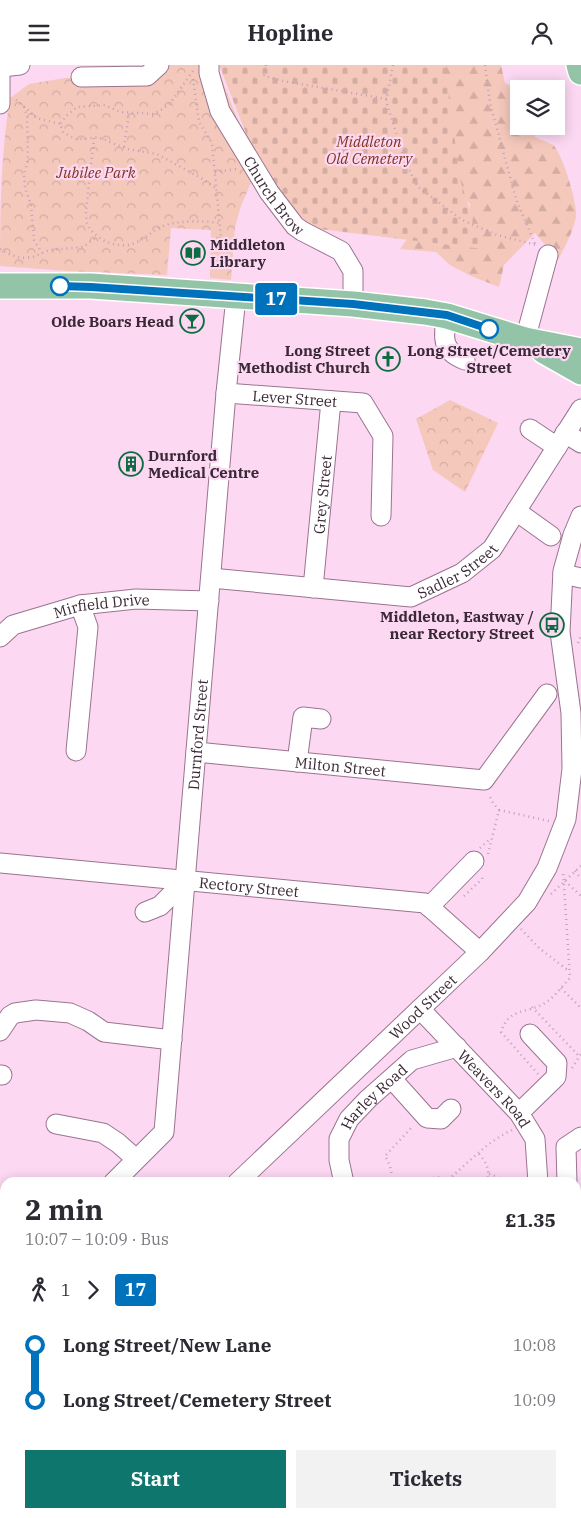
<!DOCTYPE html>
<html lang="en">
<head>
<meta charset="utf-8">
<style>
  :root { --surface:#fff; --page:#f2f2f3; --text:#2b2b33; --muted:#7c7c81; --accent:#0f766e }
  body { margin:0; font-family:"IBM Plex Serif",serif; background:var(--page); color:var(--text); height:100vh; display:flex; flex-direction:column; font-size:19px; white-space:nowrap }
  * { box-sizing:border-box; margin:0 }
  p { font-size:16px; color:var(--muted) }
  .icon { flex:none; width:28px; height:28px; fill:none; stroke:currentColor; stroke-width:2; stroke-linecap:round; stroke-linejoin:round }
  .map { position:relative; flex:1; overflow:hidden }
  .sheet { position:absolute; left:0px; top:1112px; width:581px; height:341px; display:flex; flex-direction:column; background:var(--surface); border-radius:15px 15px 0 0; box-shadow:0 2px 12px #0003 }
  .sheet>* { flex:none }
  .badge { padding:0 10px; border-radius:4px; font-size:18px; line-height:32px }
  .buttons { position:absolute; left:510px; top:15px; display:grid; gap:10px }
  .buttons a { display:grid; place-items:center; width:55px; height:55px; border-radius:0px; background:var(--surface); box-shadow:0 2px 12px #0003; font-size:25px }
  .map>.badge { position:absolute; translate:-50% -50%; box-shadow:0 0 0 2px #fff }
  .legs { display:flex; align-items:center; gap:8px; height:55px; padding:0 25px; font-size:16px }
  .legs p { margin-inline-start:auto }
  .head { display:flex; align-items:center; justify-content:space-between; height:85px; padding:0 25px }
  h1 { font-size:28px; font-weight:700; line-height:38px }
  .button { display:flex; gap:10px; margin-top:auto; padding:10px 25px }
  .button a { flex:1; height:58px; border-radius:0px; background:var(--accent); color:#fff; font-size:20px; font-weight:700; line-height:58px; text-align:center }
  .button a+a { background:var(--page); color:var(--text) }
  ul { padding:0 25px; list-style:none }
  li { display:flex; align-items:center; gap:18px; height:55px; font-size:19px }
  li i { display:grid; place-items:center; width:8px; height:100%; margin:0 6px; background:currentColor }
  li i::after { content:''; width:12px; height:12px; margin:-6px; border:4px solid; border-radius:50%; background:var(--surface) }
  li p { margin-inline-start:auto }
  li:first-child i { background:linear-gradient(#0000 50%,currentColor 0) }
  li:last-child i { background:linear-gradient(currentColor 50%,#0000 0) }
  header { display:flex; justify-content:space-between; align-items:center; height:65px; padding:0 25px; background:var(--surface); font-size:22px; font-weight:700 }
  .map>svg:first-child { display:block }
  .grass { fill:url(#grass-tufts) }
  .forest { fill:url(#forest-firs) }
  .cemetery { fill:url(#cemetery-stones) }
  .park { fill:url(#park-crowns) }
  .lines { fill:none; stroke-linecap:round; stroke-linejoin:round }
  .minor-casing { stroke:#9b7391; stroke-width:21 }
  .major-casing { stroke:#fff; stroke-width:28 }
  .path { stroke:#c0a1b7; stroke-width:2.5; stroke-dasharray:1 4; stroke-linecap:butt }
  .minor { stroke:#fff; stroke-width:19 }
  .major { stroke:#94c4a8; stroke-width:25 }
  .line-1-casing { stroke:#fff; stroke-width:11 }
  .line-1 { stroke:#0072bc; stroke-width:8 }
  .stop-1-dot { fill:#fff; stroke:#0072bc; stroke-width:2.5 }
  .labels { text-anchor:middle; dominant-baseline:central; stroke-width:4.5; stroke-linejoin:round; paint-order:stroke }
  .park-label { font-size:15px; font-style:italic; fill:#83341e; stroke:#fcd8f2 }
  .street-label { font-size:15px; fill:#392835; stroke:#fcd8f2 }
  .poi-label { font-size:15px; font-weight:bold; fill:#392835; stroke:#fcd8f2; text-anchor:end }
  .stop-label { font-size:15px; font-weight:bold; fill:#392835; stroke:#fcd8f2 }
</style>
</head>
<body>
<header><svg class="icon" aria-label="menu" viewBox="0 0 24 24"><path d="M4 6h16M4 12h16M4 18h16"/></svg>Hopline<svg class="icon" aria-label="person" viewBox="0 0 24 24"><circle cx="12" cy="8" r="4"/><path d="M4 21q1-7 8-7t8 7"/></svg></header>
<div class="map">
<svg width="581" height="1453" viewBox="0 0 581 1453">
  <defs>
    <pattern id="grass-tufts" width="24" height="20" patternUnits="userSpaceOnUse" patternTransform="scale(1.25)"><rect width="24" height="20" fill="#f5c8bc"/><path d="M3 7l-1-3M5 7V3M7 7l1-3M15 17l-1-3M17 17v-4M19 17l1-3" fill="none" stroke="#d3aca2"/></pattern>
    <pattern id="forest-firs" width="22" height="20" patternUnits="userSpaceOnUse" patternTransform="scale(1.25)"><rect width="22" height="20" fill="#f5c8bc"/><path d="M5 1l3.5 6h-7zM16 11l3.5 6h-7z" fill="#d3aca2"/></pattern>
    <pattern id="cemetery-stones" width="16" height="16" patternUnits="userSpaceOnUse" patternTransform="scale(1.25)"><rect width="16" height="16" fill="#f5c8bc"/><path d="M2 7V4a2 2 0 0 1 4 0v3zM10 15v-3a2 2 0 0 1 4 0v3z" fill="#d3aca2"/></pattern>
    <pattern id="park-crowns" width="20" height="18" patternUnits="userSpaceOnUse" patternTransform="scale(1.25)"><rect width="20" height="18" fill="#f5c8bc"/><path d="M2 6a3 3 0 1 1 6 0M12 15a3 3 0 1 1 6 0" fill="none" stroke="#d3aca2"/></pattern>
  </defs>
  <rect width="100%" height="100%" fill="#fcd8f2"/>
  <!-- grass -->
  <path class="grass" d="M362,1449H466L468,1453H364Z"/>
  <!-- forest -->
  <path class="forest" d="M436,0H501L505,18L519,25V61H534L535,72C540,75 548,77 553,80C562,87 578,140 576,152C573,167 565,182 558,195L535,168L504,200L499,222L471,211L450,200L436,187L400,184L416,161L468,163L470,139L447,114Z"/>
  <!-- cemetery -->
  <path class="cemetery" d="M219,0H444L461,118L483,184L311,163L261,106Z"/>
  <!-- park -->
  <path class="park" d="M162,0H216L257,103L241,141L235,162L231,215L210,213L211,165L171,163L167,210L67,206L0,201C0,145 1,88 10,33L29,19L65,13H146Z
    M450,335L498,358L465,427L433,405L416,354Z
    M0,1212L5,1214V1314L0,1317Z
    M148,1449H250L252,1453H150Z"/>
  <g class="lines">
    <!-- minor casing -->
    <g class="minor-casing">
      <g id="minor">
        <path id="s1" d="M209,0V8L220,46L269,127L295,161L302,166L341,186L353,206V239"/>
        <path d="M1,2L20,0"/>
        <path d="M81,12L147,11L159,0"/>
        <path d="M0,39V0"/>
        <path d="M447,251C443,272 441,286 465,295"/>
        <path d="M525,275L548,190"/>
        <path id="s2" d="M226,328L363,338L383,371L381,451"/>
        <path d="M530,364L557,382"/>
        <path d="M565,368L581,378"/>
        <path d="M516,446L551,471"/>
        <path d="M563,509L581,513"/>
        <path id="s3" d="M211,513L411,532L462,508L492,484L581,344"/>
        <path id="s4" d="M313,523L331,336"/>
        <path id="s5" d="M0,572L13,560L80,540L136,534L209,536"/>
        <path d="M76,686L88,562L80,540"/>
        <path id="s6" d="M196,687L484,715L547,629"/>
        <path d="M297,697L303,652L321,654"/>
        <path id="s7" d="M0,798L425,838L480,887"/>
        <path d="M429,842L474,796"/>
        <path d="M145,847L160,841L186,815"/>
        <path id="s8" d="M420,944L519,1048L535,1074L538,1118"/>
        <path d="M0,966L10,951L15,948L36,945L70,948L88,956L104,967L172,975"/>
        <path d="M0,1010H2"/>
        <path d="M392,1014L427,1053L441,1054L451,1044"/>
        <path d="M519,1048L556,1012L557,998L530,969"/>
        <path d="M56,1059L103,1068L118,1078L136,1094"/>
        <path id="s9" d="M113,1118L164,1067L226,328L236,232"/>
        <path id="s10" d="M237,1118L480,887L527,837L547,803L566,754L572,704L571,648L560,567L563,506L573,470L581,451"/>
        <path id="s11" d="M344,1118L339,1095V1074L349,1054L368,1034L412,995L457,982"/>
        <path d="M567,1118L566,1082L581,1072"/>
        <path d="M0,1161L5,1162"/>
        <path d="M0,1323L5,1320"/>
        <path d="M576,1353L581,1351"/>
        <path d="M84,1449L87,1453"/>
        <path d="M283,1451L287,1453"/>
      </g>
    </g>
    <!-- major casing -->
    <g class="major-casing">
      <path id="major" d="M579,0L581,7
        M0,221H91L353,239L425,247L447,251L525,275L581,286
        M544,286L581,307"/>
    </g>
    <!-- path -->
    <path class="path" d="M266,0L264,11L283,16L387,34
      M393,0L386,36L406,99L418,122L462,155L497,170L537,180
      M485,0L490,38L516,134L535,179
      M193,6L169,40L154,49L120,47L105,40L77,42L66,51L60,59L63,67L75,74H84L98,72L127,84L157,89L201,113L217,124
      M193,14L199,57L212,78L221,173
      M16,35L37,53L60,59
      M24,42L27,51L28,95L24,109L25,123L31,140L34,175L42,188
      M94,73L86,146C86,149 86,155 87,158C93,173 112,182 128,180C143,177 153,164 166,160C184,155 202,156 220,158
      M124,82L129,48
      M215,107L237,104
      M0,184L9,189L21,193L33,192L49,185L83,182L97,172
      M578,578L581,571
      M499,745L549,756
      M480,783L491,773
      M488,789L499,745L493,738L489,730
      M575,806L581,814
      M565,816L581,831
      M551,829L581,801
      M464,831L482,814L483,809
      M521,864L539,883L569,906
      M561,923L581,943
      M532,942L579,991
      M572,1003L581,989
      M538,1009L501,967C509,942 527,949 545,938C554,933 562,921 570,913L563,806
      M479,1089C487,1098 491,1107 486,1118
      M489,1109L498,1112L505,1118
      M391,1118C393,1108 390,1099 385,1091L413,1061
      M414,1118L437,1112L449,1114C469,1097 488,1076 512,1065
      M0,1294L5,1302
      M576,1400L579,1407
      M245,1449L246,1453"/>
    <!-- minor -->
    <use href="#minor" class="minor"/>
    <!-- major -->
    <use href="#major" class="major"/>
  </g>
  <g class="lines">
    <!-- line-1 casing -->
    <g class="line-1-casing">
      <path id="line-1" d="M60,221L91,222L353,239L447,250L489,264"/>
    </g>
    <!-- line-1 -->
    <use href="#line-1" class="line-1"/>
  </g>
  <!-- icons -->
  <defs>
    <g id="library-ring" transform="scale(1.25)"><circle r="9.5" fill="#fcd8f2" stroke="#0e6c40" stroke-width="1.5"/><path d="M-6-4Q-3-5.5-.7-3.5V5Q-3 3-6 4ZM6-4Q3-5.5 .7-3.5V5Q3 3 6 4Z" fill="#0e6c40"/></g>
    <g id="bar-ring" transform="scale(1.25)"><circle r="9.5" fill="#fcd8f2" stroke="#0e6c40" stroke-width="1.5"/><path d="M-6-5H6L.8 .8V4.5H3.5V6h-7V4.5H-.8V.8Z" fill="#0e6c40"/></g>
    <g id="church-ring" transform="scale(1.25)"><circle r="9.5" fill="#fcd8f2" stroke="#0e6c40" stroke-width="1.5"/><path d="M-1.2-6h2.4v3.5h3.3v2.4h-3.3V6h-2.4V-.1h-3.3v-2.4h3.3Z" fill="#0e6c40"/></g>
    <g id="building-ring" transform="scale(1.25)"><circle r="9.5" fill="#fcd8f2" stroke="#0e6c40" stroke-width="1.5"/><path d="M-4-6H4V6H1V3H-1V6H-4ZM-2.5-4.3h1.7v1.8h-1.7ZM.8-4.3h1.7v1.8H.8ZM-2.5-1h1.7V.8h-1.7ZM.8-1h1.7V.8H.8Z" fill="#0e6c40"/></g>
    <g id="bus-ring" transform="scale(1.25)"><circle r="9.5" fill="#fcd8f2" stroke="#0e6c40" stroke-width="1.5"/><path d="M-5-6H5V4H4V6H2V4H-2V6H-4V4H-5ZM-3.5-4V0h7V-4ZM-3.5 1.2v1.5H-2V1.2ZM2 1.2v1.5H3.5V1.2Z" fill="#0e6c40"/></g>
  </defs>
  <g fill-rule="evenodd">
    <use href="#library-ring" x="193" y="188"/>
    <use href="#bar-ring" x="192" y="256"/>
    <use href="#church-ring" x="388" y="294"/>
    <use href="#building-ring" x="131" y="399"/>
    <use href="#bus-ring" x="552" y="560"/>
  </g>
  <!-- markers -->
  <g class="stop-1-dot">
    <circle cx="60" cy="221" r="9"/>
    <circle cx="489" cy="264" r="9"/>
  </g>
  <g class="labels">
    <!-- park labels -->
    <g class="park-label">
      <text x="369" y="76">Middleton<tspan x="369" dy="17">Old Cemetery</tspan></text>
      <text x="96" y="107">Jubilee Park</text>
    </g>
    <!-- street labels -->
    <g class="street-label">
      <text stroke="none"><textPath href="#s1" startOffset="148">Church Brow</textPath></text>
      <text stroke="none"><textPath href="#s2" startOffset="69">Lever Street</textPath></text>
      <text stroke="none"><textPath href="#s4" startOffset="94">Grey Street</textPath></text>
      <text stroke="none"><textPath href="#s3" startOffset="254">Sadler Street</textPath></text>
      <text stroke="none"><textPath href="#s5" startOffset="109">Mirfield Drive</textPath></text>
      <text stroke="none"><textPath href="#s9" startOffset="471">Durnford Street</textPath></text>
      <text stroke="none"><textPath href="#s6" startOffset="145">Milton Street</textPath></text>
      <text stroke="none"><textPath href="#s7" startOffset="250">Rectory Street</textPath></text>
      <text stroke="none"><textPath href="#s10" startOffset="256">Wood Street</textPath></text>
      <text stroke="none"><textPath href="#s8" startOffset="109">Weavers Road</textPath></text>
      <text stroke="none"><textPath href="#s11" startOffset="100">Harley Road</textPath></text>
    </g>
    <!-- poi labels -->
    <g class="poi-label">
      <text x="210" y="179" text-anchor="start">Middleton<tspan x="210" dy="17">Library</tspan></text>
      <text x="174" y="256">Olde Boars Head</text>
      <text x="370" y="285">Long Street<tspan x="370" dy="17">Methodist Church</tspan></text>
      <text x="148" y="390" text-anchor="start">Durnford<tspan x="148" dy="17">Medical Centre</tspan></text>
      <text x="534" y="551">Middleton, Eastway /<tspan x="534" dy="17">near Rectory Street</tspan></text>
    </g>
    <!-- stop labels -->
    <g class="stop-label">
      <text x="489" y="285">Long Street/Cemetery<tspan x="489" dy="17">Street</tspan></text>
    </g>
  </g>
</svg>
<div class="buttons">
<a><svg class="icon" aria-label="layers" viewBox="0 0 24 24"><path d="M12 4l9 5-9 5-9-5zM3 14l9 5 9-5"/></svg></a>
</div>
<b class="badge" style="left:276px;top:234px;background:#0072bc;color:#fff">17</b>
<section class="sheet">
<div class="head"><div><h1>2 min</h1><p>10:07 – 10:09 · Bus</p></div><b>£1.35</b></div>
<div class="legs"><svg class="icon" aria-label="walk" viewBox="0 0 24 24"><circle cx="13" cy="4" r="2"/><path d="M13 8l-2 6 4 7M11 14l-3 7M7 12l3-4h3l4 4"/></svg>1<svg class="icon" aria-label="forward" viewBox="0 0 24 24"><path d="M9 5l7 7-7 7"/></svg><b class="badge" style="background:#0072bc;color:#fff">17</b></div>
<ul>
<li><i style="color:#0072bc"></i><b>Long Street/New Lane</b><p>10:08</p></li>
<li><i style="color:#0072bc"></i><b>Long Street/Cemetery Street</b><p>10:09</p></li>
</ul>
<div class="button"><a>Start</a><a>Tickets</a></div>
</section>
</div>
</body>
</html>
